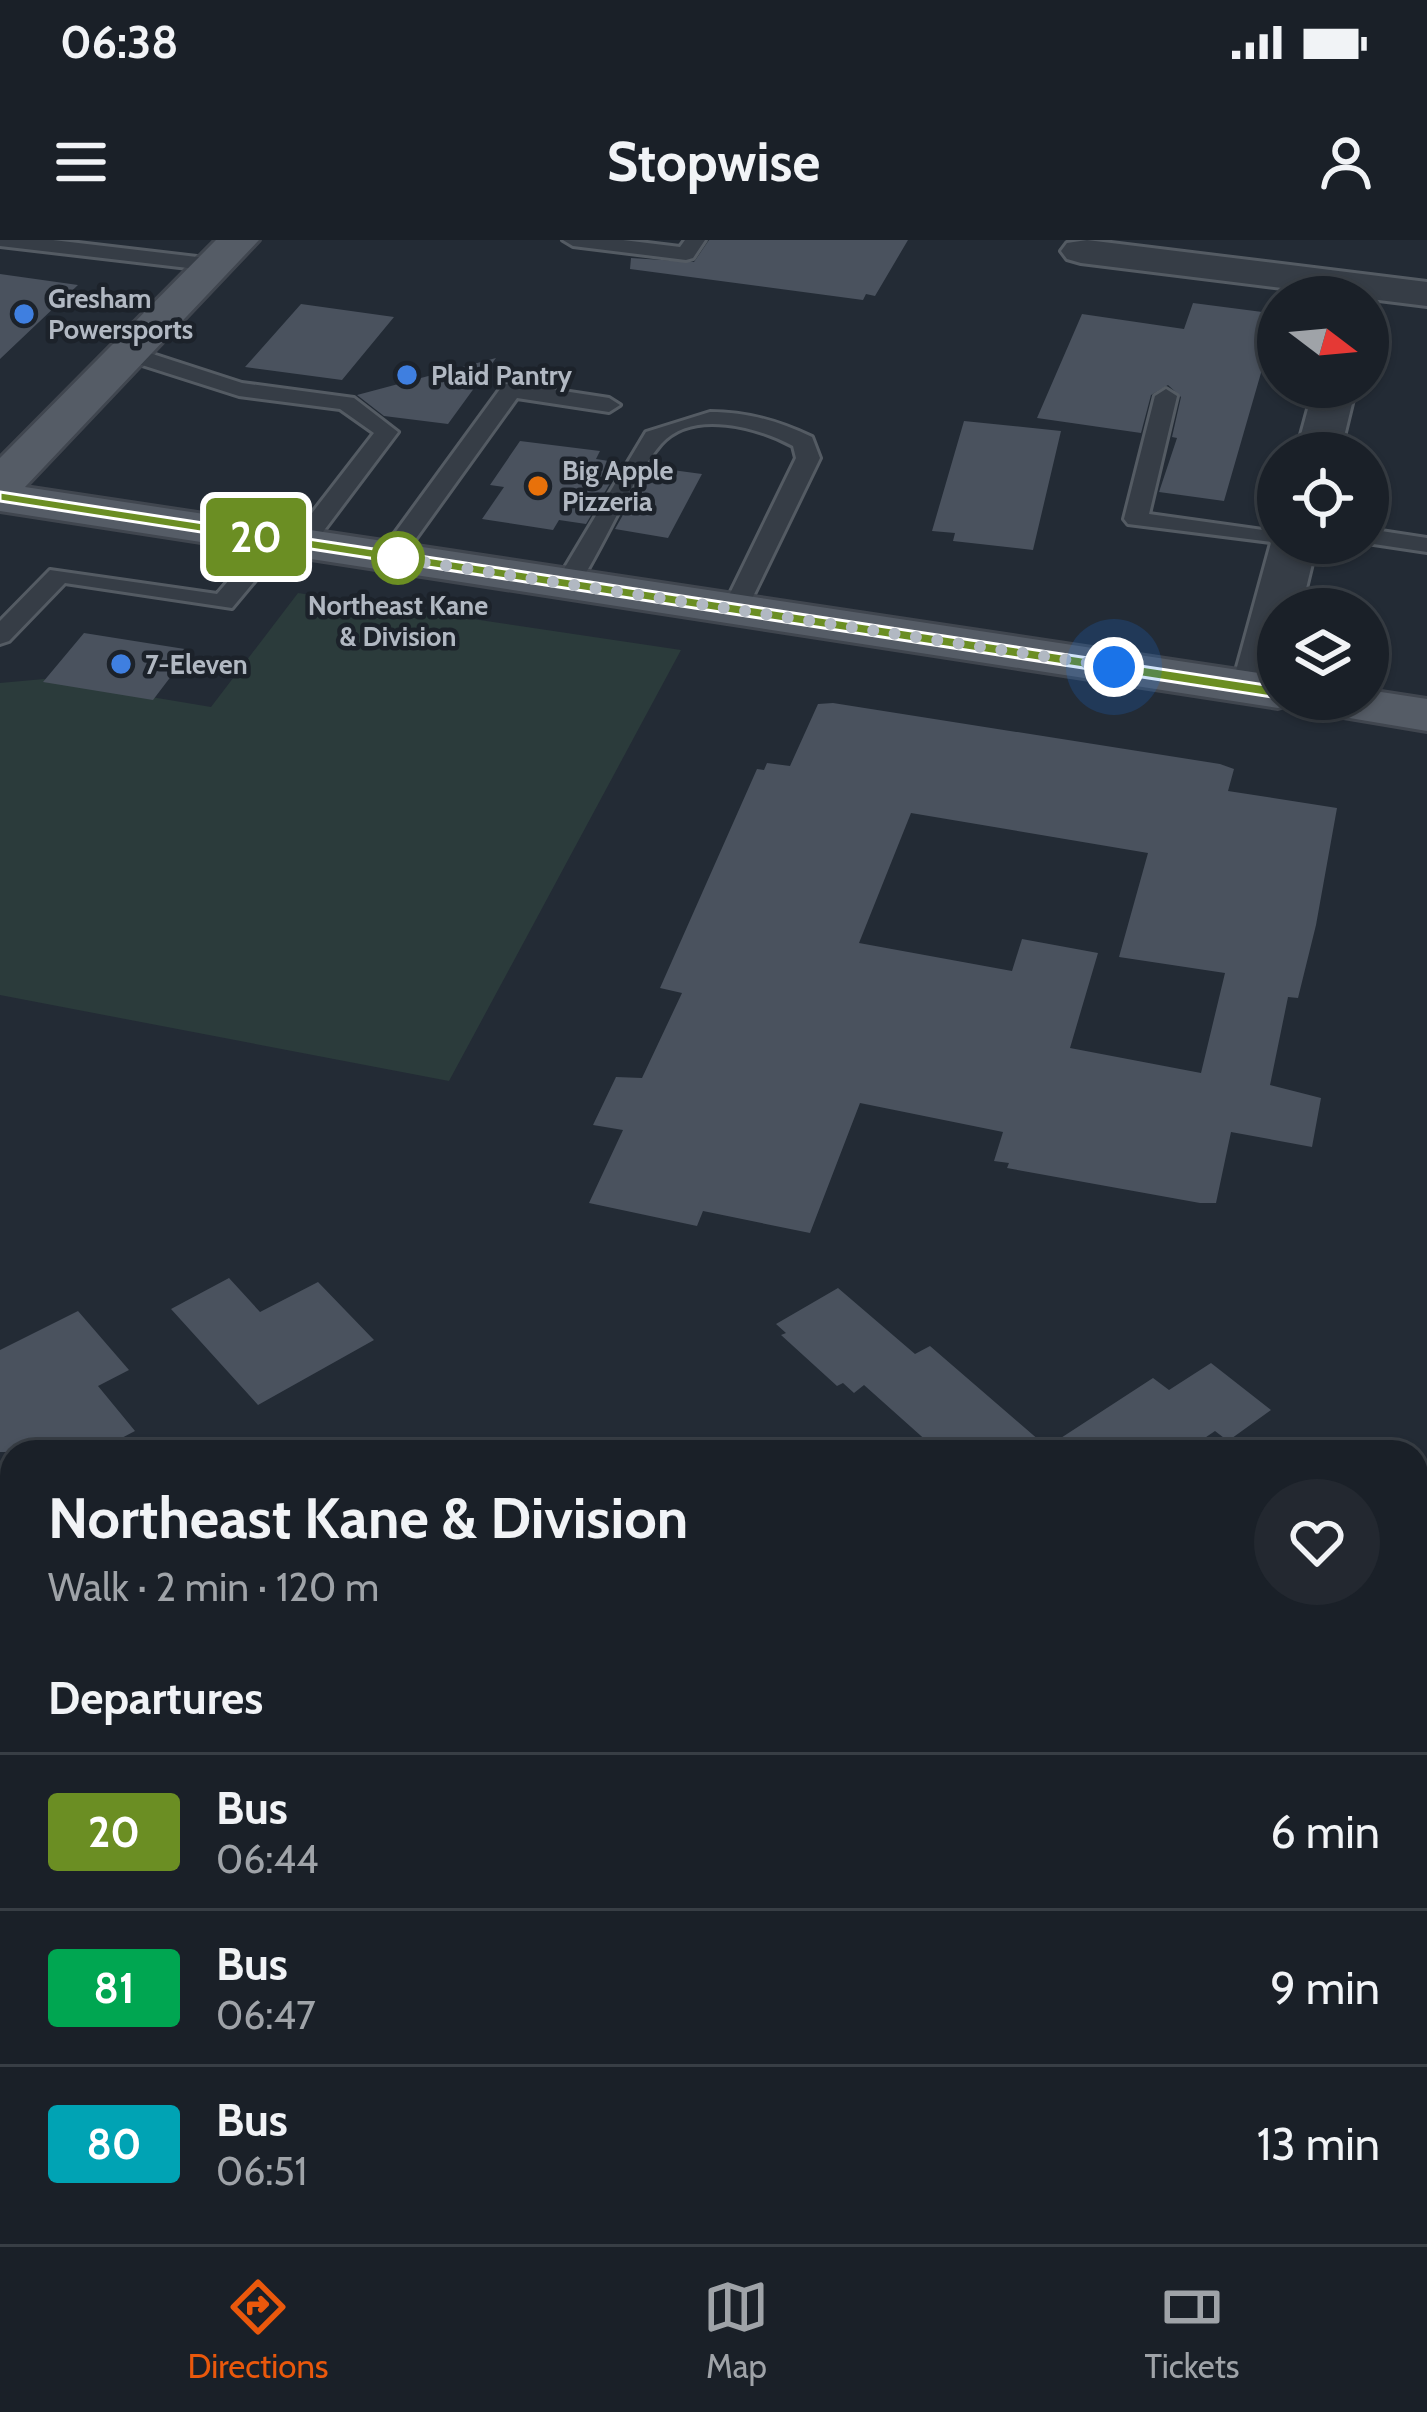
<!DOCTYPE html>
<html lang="en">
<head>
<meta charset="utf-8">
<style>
  :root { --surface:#1a2028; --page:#232830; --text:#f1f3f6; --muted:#9fa3a8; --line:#383e45; --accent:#ea580c }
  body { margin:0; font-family:Cabin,sans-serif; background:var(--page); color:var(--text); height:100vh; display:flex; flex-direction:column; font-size:45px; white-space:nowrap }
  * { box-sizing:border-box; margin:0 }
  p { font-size:39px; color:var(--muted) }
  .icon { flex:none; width:66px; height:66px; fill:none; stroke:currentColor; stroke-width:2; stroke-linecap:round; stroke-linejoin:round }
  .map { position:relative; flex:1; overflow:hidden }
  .sheet { position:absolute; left:0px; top:1200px; width:1428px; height:804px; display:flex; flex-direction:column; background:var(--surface); border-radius:36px 36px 0 0; box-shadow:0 3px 9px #0004,0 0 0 3px var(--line) }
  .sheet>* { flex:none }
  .badge { padding:0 24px; border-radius:9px; font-size:42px; line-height:78px }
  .needle { width:78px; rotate:106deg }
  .fabs { position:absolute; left:1257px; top:36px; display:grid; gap:24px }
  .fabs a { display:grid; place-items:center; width:132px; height:132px; border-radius:50%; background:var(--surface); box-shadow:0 3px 9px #0004,0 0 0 3px var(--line); font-size:60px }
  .you { position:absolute; width:60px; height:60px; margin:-30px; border:9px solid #fff; border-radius:50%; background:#1a73e8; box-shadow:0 0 0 18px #1a73e833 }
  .map>.badge { position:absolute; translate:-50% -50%; box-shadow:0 0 0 6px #fff }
  h2 { padding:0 48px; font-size:45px; line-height:108px }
  .round { display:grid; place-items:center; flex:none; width:126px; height:126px; border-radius:63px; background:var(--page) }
  .summary { display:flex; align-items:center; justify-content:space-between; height:204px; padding:0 48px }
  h1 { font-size:57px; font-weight:800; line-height:90px }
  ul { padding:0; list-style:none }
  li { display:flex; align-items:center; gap:36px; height:156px; padding:0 48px; border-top:3px solid var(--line) }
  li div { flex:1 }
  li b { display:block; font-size:45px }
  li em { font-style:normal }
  li .badge { min-width:132px; font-weight:700; text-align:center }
  .status { display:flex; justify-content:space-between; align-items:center; height:84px; padding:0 60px; background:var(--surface); direction:ltr }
  .status svg { height:33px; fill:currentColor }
  header { display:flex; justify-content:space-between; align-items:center; height:156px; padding:0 48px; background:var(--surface); font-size:54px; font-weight:800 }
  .tab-bar { display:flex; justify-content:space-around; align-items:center; height:168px; border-top:3px solid var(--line); background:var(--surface); font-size:33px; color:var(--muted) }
  .tab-bar a { display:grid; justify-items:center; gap:6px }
  .tab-bar .active { color:var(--accent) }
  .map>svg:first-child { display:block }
  .green { fill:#2b3b3b }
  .building { fill:#4a525e; fill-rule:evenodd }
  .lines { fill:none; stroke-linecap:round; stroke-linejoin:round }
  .service-casing { stroke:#545b63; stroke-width:6 }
  .minor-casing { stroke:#545b63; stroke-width:6 }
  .primary-casing { stroke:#40464f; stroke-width:6 }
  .service { fill:#363d46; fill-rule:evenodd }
  .minor { fill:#363d46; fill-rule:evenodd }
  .primary { fill:#555c66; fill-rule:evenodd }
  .line { fill:#6b8e23; stroke:#fff; stroke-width:3 }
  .walk { stroke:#b1b8c2; stroke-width:12; stroke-dasharray:0 21.6 }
  .shop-dot { fill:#3f7fe0; stroke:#1c222a; stroke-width:4.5 }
  .food-dot { fill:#e8710a; stroke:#1c222a; stroke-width:4.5 }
  .stop-dot { fill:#fff; stroke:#6b8e23; stroke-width:6 }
  .labels { text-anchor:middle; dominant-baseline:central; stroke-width:9; stroke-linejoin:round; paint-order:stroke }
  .far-poi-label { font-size:27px; font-weight:bold; fill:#b1b8c2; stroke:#1c222a; text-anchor:start }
  .far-stop-label { font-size:27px; font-weight:bold; fill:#b1b8c2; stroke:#1c222a }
</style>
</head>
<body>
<div class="status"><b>06:38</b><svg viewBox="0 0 49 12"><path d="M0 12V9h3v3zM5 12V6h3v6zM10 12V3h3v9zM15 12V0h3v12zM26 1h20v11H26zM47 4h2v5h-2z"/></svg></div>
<header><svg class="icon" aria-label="menu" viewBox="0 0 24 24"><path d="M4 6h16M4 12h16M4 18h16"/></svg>Stopwise<svg class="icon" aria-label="person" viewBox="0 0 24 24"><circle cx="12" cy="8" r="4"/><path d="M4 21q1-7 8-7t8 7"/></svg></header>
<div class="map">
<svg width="1427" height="2004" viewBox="0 0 1427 2004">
  <rect width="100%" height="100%" fill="#232b35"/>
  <!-- green -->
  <path class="green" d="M298,353L681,410L449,841L0,755V443L44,439L211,467Z"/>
  <!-- building -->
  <path class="building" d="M709,0H908L875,56L866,54L863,60L630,29L631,18L694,22Z
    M0,34L78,45L0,119Z
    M1193,63L1278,74L1224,261L1159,252L1177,198L1172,197L1181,157L1168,145L1151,155L1141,193L1037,178L1082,74L1184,89Z
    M301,64L394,77L342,140L245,127Z
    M496,118L448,184L384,176L357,155Z
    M964,181L1061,191L1033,310L953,301L955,293L932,291Z
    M520,201L600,211L596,219L622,223L586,284L559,280L553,290L482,279L504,247L490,245Z
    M650,227L702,234L668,298L615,289Z
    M84,393L191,410L153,460L43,442Z
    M833,463L1220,524L1234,529L1228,551L1337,568L1316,685L1298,758L1288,757L1270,845L1321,858L1312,907L1231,892L1216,963H1200L1007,928L1009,923L994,921L1003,892L860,863L810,993L703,971L697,986L589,963L623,890L593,885L616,837L642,838L682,753L660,748L757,529L764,530L767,523L790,526L818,464ZM911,573L1148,613L1119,717L1225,733L1201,833L1070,808L1098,713L1022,699L1012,731L859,703Z
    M229,1038L260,1072L318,1042L374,1100L258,1165L171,1069Z
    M838,1048L915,1114L930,1106L1047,1207L1153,1138L1169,1150L1211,1123L1271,1170L1228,1201L1215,1191L1184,1212H939L864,1145L854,1153L843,1143L837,1146L781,1095L786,1093L776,1084Z
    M78,1071L129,1130L98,1146L135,1191L95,1212H0V1110Z"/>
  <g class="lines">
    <!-- service casing -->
    <g class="service-casing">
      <path id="service" d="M0,0H53L214,19L224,25L214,31L0,6Z
        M563,0H623L680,7L685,0H705L693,18L686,20L573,6Z
        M128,106L242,143L354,158L398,192L310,309H292V299L374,193L340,169L239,156L120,118L117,113Z
        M511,143L609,158L620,165L609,172L517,158L399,322H381V312L503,145Z
        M1166,149L1177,156L1149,274L1278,292V303L1287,304L1128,284L1124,279L1155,156Z
        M710,172C747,172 779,181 812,197L820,218L744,375L735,378L722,370L796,218L793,206C759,188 693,168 661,204C631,239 603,308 576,349H558L555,344L646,192Z
        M1368,289L1427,298V312L1367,303Z
        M277,293L289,300L232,368L65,343L9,401L0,404V381L50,330L217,354L268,295Z"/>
    </g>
    <!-- minor casing -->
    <g class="minor-casing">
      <path id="minor" d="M1087,0L1427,42V66L1081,23L1067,19L1061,11L1067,3Z
        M1314,147H1356L1340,213H1296Z
        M1278,293V303H1317L1301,369H1278V453L1274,460L1256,464L1238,460L1231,449L1271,303Z"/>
    </g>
    <!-- primary casing -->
    <g class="primary-casing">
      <path id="primary" d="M216,0H259L25,247L1278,436V459H1368V450L1427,459V491L1302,470L1297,462L1278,468L0,271V218Z"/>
    </g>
    <!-- service -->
    <use href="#service" class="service"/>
    <!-- minor -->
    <use href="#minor" class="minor"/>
    <!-- primary -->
    <use href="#primary" class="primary"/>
  </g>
  <!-- line -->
  <path class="line" d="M0,252L1278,447L1287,452L1278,458L0,261Z"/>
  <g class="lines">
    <!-- walk -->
    <path class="walk" d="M398,318L390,317L1114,427"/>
  </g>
  <!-- markers -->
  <g class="shop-dot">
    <circle cx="24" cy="74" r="12"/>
    <circle cx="407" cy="135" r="12"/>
    <circle cx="121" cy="424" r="12"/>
  </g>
  <circle class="food-dot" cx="538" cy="246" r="12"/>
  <circle class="stop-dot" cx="398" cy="318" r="24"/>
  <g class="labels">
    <!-- far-poi labels -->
    <g class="far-poi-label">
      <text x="48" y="58">Gresham<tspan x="48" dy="31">Powersports</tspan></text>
      <text x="431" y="135">Plaid Pantry</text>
      <text x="562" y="230">Big Apple<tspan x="562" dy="31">Pizzeria</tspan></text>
      <text x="145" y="424">7-Eleven</text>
    </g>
    <!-- far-stop labels -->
    <g class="far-stop-label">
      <text x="398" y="365">Northeast Kane<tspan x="398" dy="31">&amp; Division</tspan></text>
    </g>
  </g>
</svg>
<div class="fabs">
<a><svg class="needle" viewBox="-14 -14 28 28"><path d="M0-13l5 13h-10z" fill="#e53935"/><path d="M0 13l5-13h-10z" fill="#9fa3a8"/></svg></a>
<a><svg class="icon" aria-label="locate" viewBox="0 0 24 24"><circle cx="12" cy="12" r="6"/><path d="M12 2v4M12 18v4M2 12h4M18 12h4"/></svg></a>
<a><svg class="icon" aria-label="layers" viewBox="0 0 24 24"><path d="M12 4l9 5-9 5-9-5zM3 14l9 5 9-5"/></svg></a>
</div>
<div class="you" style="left:1114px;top:427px"></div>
<b class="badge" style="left:256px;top:297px;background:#6b8e23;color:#fff">20</b>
<section class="sheet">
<div class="summary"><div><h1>Northeast Kane &amp; Division</h1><p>Walk · 2 min · 120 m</p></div><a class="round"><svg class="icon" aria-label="heart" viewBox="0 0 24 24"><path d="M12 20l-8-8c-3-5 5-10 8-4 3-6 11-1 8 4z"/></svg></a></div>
<h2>Departures</h2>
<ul>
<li><span class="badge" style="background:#6b8e23;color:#fff">20</span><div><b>Bus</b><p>06:44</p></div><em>6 min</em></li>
<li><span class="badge" style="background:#00a651;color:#fff">81</span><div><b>Bus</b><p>06:47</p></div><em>9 min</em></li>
<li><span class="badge" style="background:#00a3b4;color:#fff">80</span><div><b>Bus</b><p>06:51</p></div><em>13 min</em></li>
</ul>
</section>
</div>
<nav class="tab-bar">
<a class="active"><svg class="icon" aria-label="directions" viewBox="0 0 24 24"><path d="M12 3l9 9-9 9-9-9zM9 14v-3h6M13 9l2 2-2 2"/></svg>Directions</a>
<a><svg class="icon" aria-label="map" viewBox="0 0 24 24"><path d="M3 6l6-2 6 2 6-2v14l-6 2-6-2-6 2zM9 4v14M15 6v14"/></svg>Map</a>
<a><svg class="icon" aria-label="tickets" viewBox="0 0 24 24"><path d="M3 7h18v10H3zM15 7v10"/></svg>Tickets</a>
</nav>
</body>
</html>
